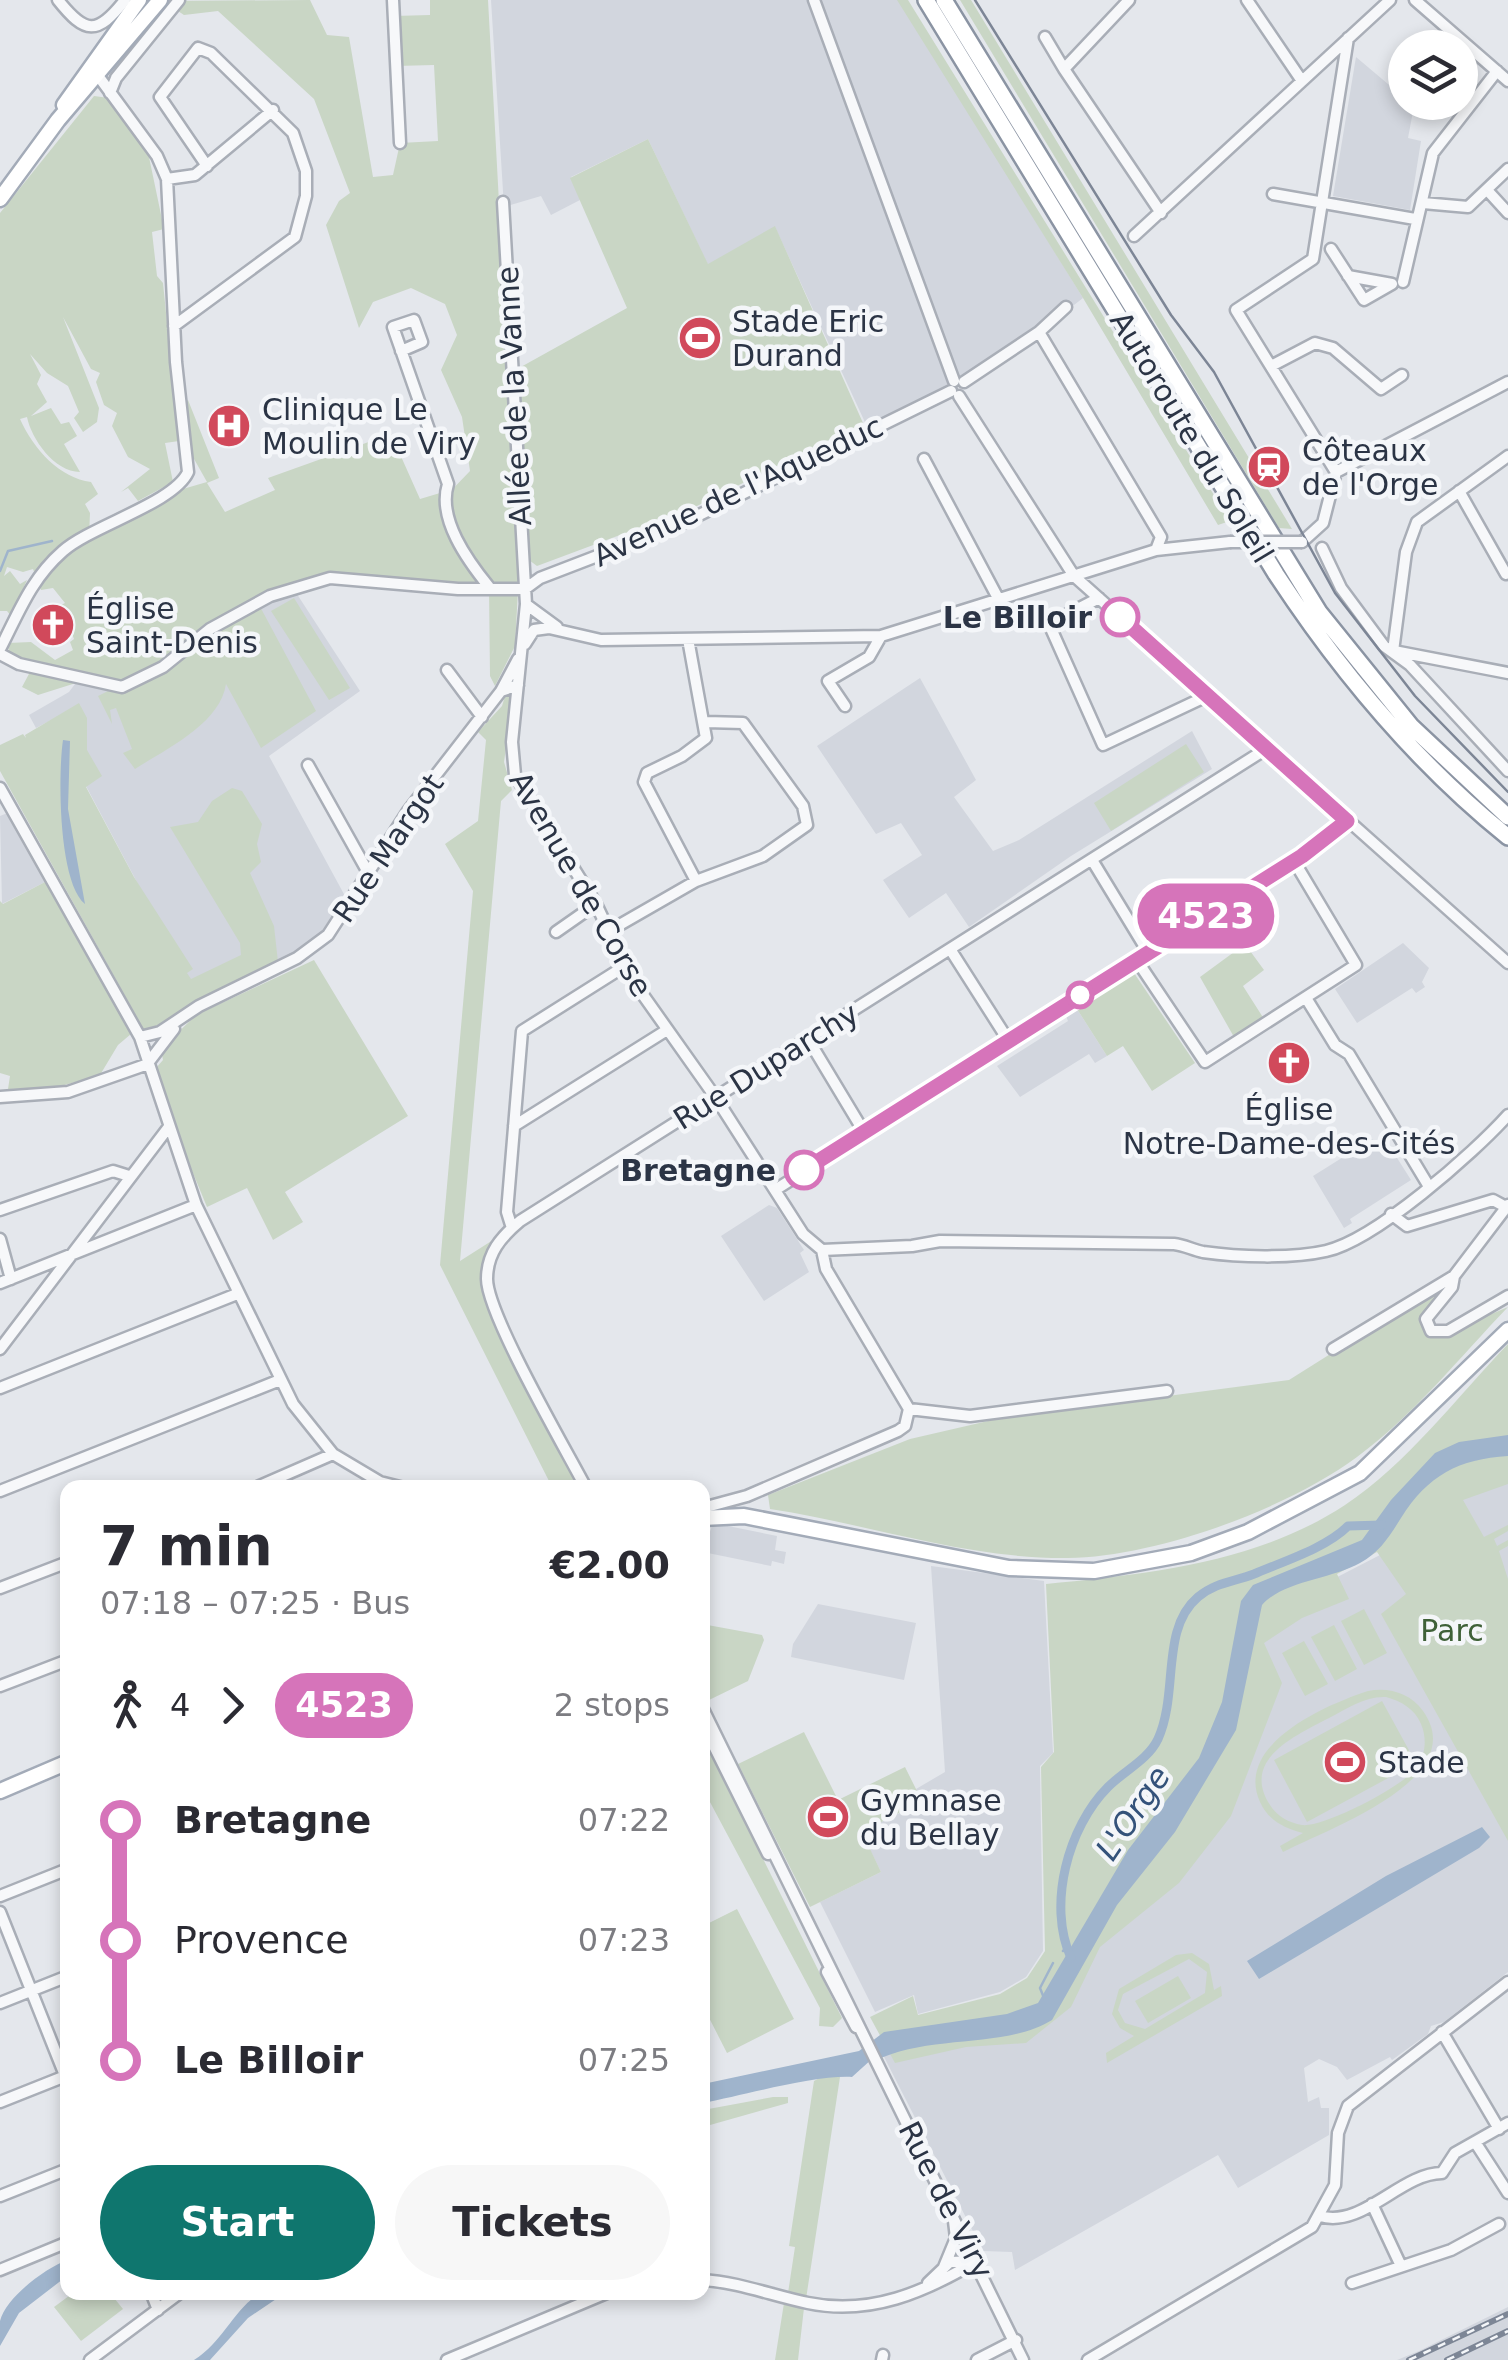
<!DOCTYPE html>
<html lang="en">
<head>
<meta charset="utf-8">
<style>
  :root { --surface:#fff; --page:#f7f7f7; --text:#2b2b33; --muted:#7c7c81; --accent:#0f766e }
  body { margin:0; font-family:"DejaVu Sans",sans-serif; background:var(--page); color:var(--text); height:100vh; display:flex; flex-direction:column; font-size:38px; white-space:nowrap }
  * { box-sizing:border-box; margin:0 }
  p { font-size:32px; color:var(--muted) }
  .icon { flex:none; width:55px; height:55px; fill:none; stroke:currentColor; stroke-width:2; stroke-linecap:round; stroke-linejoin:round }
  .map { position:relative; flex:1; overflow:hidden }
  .details { position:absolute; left:60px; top:1480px; width:650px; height:820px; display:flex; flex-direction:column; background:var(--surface); border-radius:20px; box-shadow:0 5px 15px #0003 }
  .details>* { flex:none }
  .badge { padding:0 20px; border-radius:32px; font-size:35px; line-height:65px }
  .buttons { position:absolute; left:1388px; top:30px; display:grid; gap:20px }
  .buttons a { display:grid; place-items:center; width:90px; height:90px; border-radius:50%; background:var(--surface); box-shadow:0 5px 15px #0003; font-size:50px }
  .map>.badge { position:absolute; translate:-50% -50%; box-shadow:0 0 0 5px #fff }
  .legs { display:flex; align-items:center; gap:15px; height:110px; padding:0 40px; font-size:32px }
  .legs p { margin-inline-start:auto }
  .summary { display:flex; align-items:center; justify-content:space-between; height:170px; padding:0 40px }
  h1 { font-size:55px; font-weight:800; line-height:75px }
  .cta { display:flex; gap:20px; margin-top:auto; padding:20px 40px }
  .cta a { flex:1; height:115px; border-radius:60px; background:var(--accent); color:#fff; font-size:40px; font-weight:800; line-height:115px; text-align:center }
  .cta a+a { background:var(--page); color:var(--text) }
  ul { padding:0 40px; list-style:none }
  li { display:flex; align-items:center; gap:35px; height:120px; font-size:38px }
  li i { display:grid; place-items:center; width:15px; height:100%; margin:0 12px; background:currentColor }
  li i::after { content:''; width:25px; height:25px; margin:-12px; border:8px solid; border-radius:50%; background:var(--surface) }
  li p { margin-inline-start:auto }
  li:first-child i { background:linear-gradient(#0000 50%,currentColor 0) }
  li:last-child i { background:linear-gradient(currentColor 50%,#0000 0) }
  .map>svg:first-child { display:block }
  .built { fill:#d2d6de }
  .green { fill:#c9d6c5; fill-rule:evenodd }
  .water { fill:#9fb4cc }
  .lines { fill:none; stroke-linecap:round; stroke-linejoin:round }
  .stream { stroke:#9fb4cc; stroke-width:2.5 }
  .canal { stroke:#9fb4cc; stroke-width:9 }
  .minor-casing { stroke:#a9aeb7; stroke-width:15 }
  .major-casing { stroke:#a3abb8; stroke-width:19 }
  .highway-casing { stroke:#8b94a3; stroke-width:20 }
  .minor { stroke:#f7f8fa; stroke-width:10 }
  .major { stroke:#fff; stroke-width:14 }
  .highway { stroke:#fff; stroke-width:15 }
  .tram { stroke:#7d8696; stroke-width:2.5 }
  .rail-casing { stroke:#7d8696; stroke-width:6 }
  .rail { stroke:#f4f6f9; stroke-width:2.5; stroke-dasharray:8; stroke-linecap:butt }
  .minor-bridge-casing { stroke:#a9aeb7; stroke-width:15; stroke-linecap:butt }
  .minor-bridge { stroke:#f7f8fa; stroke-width:10 }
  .line-1-casing { stroke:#fff; stroke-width:22 }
  .line-1 { stroke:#d674ba; stroke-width:15 }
  .stop-1-dot { fill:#fff; stroke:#d674ba; stroke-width:5 }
  .labels { text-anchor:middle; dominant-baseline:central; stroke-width:9; stroke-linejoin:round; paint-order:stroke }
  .poi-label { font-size:30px; fill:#2b3445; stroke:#f4f6f9; text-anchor:start }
  .street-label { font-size:30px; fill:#2b3445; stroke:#f4f6f9 }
  .stop-label { font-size:30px; font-weight:bold; fill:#2b3445; stroke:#f4f6f9; text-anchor:end }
  .park-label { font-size:30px; fill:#3f6138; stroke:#f4f6f9 }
  .water-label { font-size:32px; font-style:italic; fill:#34527a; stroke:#f4f6f9 }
</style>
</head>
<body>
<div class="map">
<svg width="1508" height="2360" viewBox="0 0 1508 2360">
  <rect width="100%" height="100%" fill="#e4e7ec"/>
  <!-- built -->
  <path class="built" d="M491,0H901L1083,298L1039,332L952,383L951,391L869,431L775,227L708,265L648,139L571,177L580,200L551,215L541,196L504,207Z
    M1356,57L1414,106L1408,138L1421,141L1410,210L1333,196Z
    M293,588L360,691L269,756L345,896L314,943L200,1001L86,786V727L80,705L36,728L29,715L69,692L78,680L217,627Z
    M920,678L976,780L954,797L993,851L1019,840L1192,731L1212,769L1071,856L969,927L946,893L909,918L883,880L922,855L901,823L876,834L817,746Z
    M10,812L45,882L2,904L0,816Z
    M1403,943L1429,968L1422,982L1425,987L1416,993L1412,988L1357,1023L1335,989Z
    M1077,1009L1107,1056L1095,1063L1089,1054L1020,1097L997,1066L1068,1021L1066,1016Z
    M1372,1139L1378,1147L1387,1142L1411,1180L1350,1219L1352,1223L1344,1228L1313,1176Z
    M769,1205L777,1208L804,1250L800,1253L809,1272L764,1301L721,1236Z
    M1508,1454V1972L1444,2022L1431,2026L1428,2034L1392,2060L1390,2057L1347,2080L1337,2067L1319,2059L1304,2068L1308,2102L1319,2097L1321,2108H1329V2135L1238,2188L1218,2155L1015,2270L1012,2252L983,2251L879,2047L1029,2020L1262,1616L1380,1555Z
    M713,1523L777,1536L775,1550L786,1552L784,1564L772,1561L771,1566L703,1552Z
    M931,1566L1044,1581L1053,1753L1040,1766L1043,1951L1026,1977L1000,1992L918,2014L914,1995L875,2012L820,1902L881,1872L861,1832L922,1802L916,1789L945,1772Z
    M818,1604L916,1623L904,1680L791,1657L793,1644Z
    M1508,2307V2360H1397L1419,2351Z"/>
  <!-- green -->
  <path class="green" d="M310,0L327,35L349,37L373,177L393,175L400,143L438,141L434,65L396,66L394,16L430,15V0H488L519,571L515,646L495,686L490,676L489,587C413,583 325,563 257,601L316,711L261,748L226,684C220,724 166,749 135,769L123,753L132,749L116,708L110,710L112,724L98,696L108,691L76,683L38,695L22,687L30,672L9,656L8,643L31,642L55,660L73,650L70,642L74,639L61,605L65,603L53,588L41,590L33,569L23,572L7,567L4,576L10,571L20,584L27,580L11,616L7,611H0V213L94,96L109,98L149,157L164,229L152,232L157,276L163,283L179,441L165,443L173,482L138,501L128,488L121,492L150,469L128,457L112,426L117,413L104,405L96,382L100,373L91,369L63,317L99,408L97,422L83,432L74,418L79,412L68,386L47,373L30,354L41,375L37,384L47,402L31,416L51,408L61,424L69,422L77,436L64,444L80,472C54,472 31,438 27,417L20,419C34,450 60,478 91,482L98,494L85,504L90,513L89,536L176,491L207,482L189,450L184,403L188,400L219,478L207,483L225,512L275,490L268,478L391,434L420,499L440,493L444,498L470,471L462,417L441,370L457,335L445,304L411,288L373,302L359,328L326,225L339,201L350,193L314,99L218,11L184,15L163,1Z
    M897,0H908L1230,521L1218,525L1083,298Z
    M960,0H971L1292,529L1279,528Z
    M648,139L708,264L775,226L863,423L695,507L537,566L529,560L519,368L627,308L570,178Z
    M294,598L350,688L329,700L271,611Z
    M507,690L514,691L504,762L512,790L501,801L500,812L460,1261L493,1240L483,1271L486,1302L580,1487H552L440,1265L473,891L445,844L478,821L486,740L478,732L502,706Z
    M79,703L87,718V750L102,776L86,787L134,877L193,969L187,973L191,979L241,955L240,943L170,827L198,822L212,801L232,788L242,791L262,824L257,844L261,862L250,873L274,926L278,962L148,1030H144L0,771V745L23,734L26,738L25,735Z
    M1186,744L1204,772L1111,831L1094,803Z
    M45,882L131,1034L118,1045L100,1075L54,1088L8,1089L10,1076L0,1073V901L3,904Z
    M1245,944L1264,970L1243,986L1264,1019L1234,1037L1200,977Z
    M314,960L408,1116L285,1192L303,1222L273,1240L247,1188L207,1207L167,1110L156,1068L163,1060L161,1049L196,1015Z
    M1134,973L1195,1063L1152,1091L1123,1046L1107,1056L1077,1009Z
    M1440,1285L1442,1290L1422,1320L1424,1331L1435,1338L1508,1307C1460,1357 1413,1416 1357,1457C1287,1509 1156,1557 1068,1558C966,1559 869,1524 770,1509L768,1495L910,1439L1001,1418L1289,1380Z
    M1508,1344V1484L1463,1500L1484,1537L1508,1525V1531L1494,1539L1497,1546L1508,1540V1546L1499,1551L1508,1579V1841L1381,1614L1406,1594L1377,1552L1337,1574L1349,1599L1302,1618L1264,1643L1282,1683L1231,1816L1179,1883L1100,1947L1071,2007L1026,2043L966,2047L895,2063L870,2017L913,1996L918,2015L1000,1994L1027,1978L1045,1951L1041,1767L1054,1752L1046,1584C1148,1574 1257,1563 1345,1505C1407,1464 1457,1397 1508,1344Z
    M1364,1609L1387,1653L1364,1665L1341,1621Z
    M702,1624L762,1635L764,1640L748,1681L707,1701L703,1692Z
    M1334,1625L1357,1669L1335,1681L1311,1637Z
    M1304,1641L1328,1684L1305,1696L1282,1653Z
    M1368,1691C1389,1687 1410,1693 1423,1711C1472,1779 1327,1829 1283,1852L1280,1846L1303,1833C1284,1828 1268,1820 1260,1802C1234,1745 1325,1705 1368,1691ZM1386,1697C1401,1701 1415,1709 1421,1724C1427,1738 1426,1755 1416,1768C1404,1786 1323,1828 1302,1825C1289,1823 1277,1816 1270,1805C1240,1759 1297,1735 1329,1718C1348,1708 1365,1696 1386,1697Z
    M1382,1701L1416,1763L1307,1822L1274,1760Z
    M804,1732L838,1800L905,1767L922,1801L862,1832L881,1872L810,1907L738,1764Z
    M703,1738L842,2018L833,2027L819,2026L820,2008L703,1789Z
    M737,1909L794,2019L727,2053L703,2006V1926Z
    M1192,1953L1209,1964L1214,1990L1221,1986L1222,1996L1107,2063L1106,2053L1134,2036L1120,2028L1112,2014L1119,1989L1176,1955ZM1189,1959L1207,1972L1205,1993L1145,2029L1125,2023L1118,2010L1123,1994Z
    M1178,1976L1191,1998L1148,2023L1135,2001Z
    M825,2075L840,2077L806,2299L788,2293L795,2247L789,2246L814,2081Z
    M773,2097H788V2103L703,2127V2110Z
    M110,2293L123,2309L81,2341L54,2307L73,2293Z
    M784,2303L804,2308L798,2360H775Z"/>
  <!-- water -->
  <path class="water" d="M63,740L70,741L68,809L85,904C58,882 58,773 63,740Z
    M1508,1435V1456C1459,1459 1428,1475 1401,1518C1389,1537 1380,1552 1360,1563C1332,1579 1283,1581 1262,1605L1236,1730L1175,1832L1117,1905L1052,2020C1006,2049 927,2034 875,2061L873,2058L852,2077C815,2075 744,2095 703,2103V2084L859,2051L884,2032L1007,2014L1038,2003L1128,1850L1199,1758L1222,1702L1241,1601L1253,1585L1362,1540L1391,1500L1435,1453L1459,1442Z
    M1482,1827L1490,1837L1479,1848L1259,1979L1247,1961L1386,1876Z
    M67,2260V2276L19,2313L0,2346C0,2339 0,2328 0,2321C6,2297 46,2268 67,2260Z
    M260,2293H285L248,2318L210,2360H194C223,2342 233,2310 260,2293Z"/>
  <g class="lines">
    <!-- stream -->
    <path class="stream" d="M0,571L8,551L52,541
      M1063,1951L1067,1947
      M1044,1998L1040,1988L1053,1963"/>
    <!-- canal -->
    <path class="canal" d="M1071,1958C1047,1905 1068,1827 1108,1787C1124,1771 1148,1760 1158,1739C1179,1693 1160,1629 1198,1597C1216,1582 1234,1582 1254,1574C1284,1561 1326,1548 1348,1526L1382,1525"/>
    <!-- minor casing -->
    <g class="minor-casing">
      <path id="minor" d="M58,0C85,34 97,36 125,0
        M393,0L400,143
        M814,0L954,381
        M1129,0L1064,69L1161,213
        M1247,0L1302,81
        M1415,0L1508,81
        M1045,37L1064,69
        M110,93L116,78L179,0
        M167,179L195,175L273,110
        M1487,190L1508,213
        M1273,194L1415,219
        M503,202L526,604L512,742L515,775L596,904L631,978L716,1098L803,1234L822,1250L826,1269L909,1409
        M1423,203L1468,207L1508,169
        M1134,236L1390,0
        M1331,249L1364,300L1392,284L1348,276
        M1403,282L1433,153L1497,71
        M174,326L295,237L306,196V171L293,133L211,53L198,48L160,97L207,166
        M1039,332L1161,537L1156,550
        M401,351L422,342L414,320L393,327L448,484C437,519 468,561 489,587
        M1271,366L1315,343L1333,348L1381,389L1402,375
        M964,382L1039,332L1066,307
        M959,396L1074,576L1508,963
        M924,459L999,600
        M1336,472L1236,310L1313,259L1348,38
        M1336,472L1508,382
        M1459,491L1506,574
        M1302,542L1323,523L1336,472
        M1322,548L1341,588L1384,646L1410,665L1508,771
        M525,589L540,578L683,523L951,391
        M1099,598L1049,624L1103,745L1207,696
        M527,605L557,627
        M688,639L706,738L682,756L647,773L644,782L696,881
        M525,644L534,630L549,628L601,640L881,636L1156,550L1230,542
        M0,649C19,612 31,579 63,551C91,526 174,503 188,472L176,362L167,179L157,156L99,77
        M1393,651L1406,552L1417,522L1508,456
        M1394,651L1508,673
        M0,654L19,664L122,687L163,667L210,629L270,596L330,578L458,589H525
        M518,659L501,691L518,685
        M447,670L482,717
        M845,706L828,681L869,657L881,636
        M308,765L369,874
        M0,788L140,1037L196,1205L293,1404L333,1454L380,1482L404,1488
        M1092,860L1148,952
        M609,931L696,881L763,856L807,825L803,806L743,723L706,722
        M556,932L596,904
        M950,949L1008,1040
        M1136,959L1205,1062L1356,965L1294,861
        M1306,998L1335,1045L1349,1054L1428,1185
        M140,1037L160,1032L199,1006L297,958L328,935L408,811L501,691
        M808,1039L864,1132
        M148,1063L174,1029
        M0,1097L68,1092L148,1064
        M514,1126L667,1030
        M775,1190L1327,840L1347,821
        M0,1210L113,1171L129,1176
        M1391,1214L1407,1226L1493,1200L1506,1207
        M512,1228L507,1212L522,1031L625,966
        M0,1239L11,1279
        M822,1250L912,1246L940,1241L1174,1244C1184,1245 1193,1250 1203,1252C1238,1257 1291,1259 1326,1251C1375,1240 1473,1154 1508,1115
        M1454,1276L1452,1287L1426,1319L1431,1331H1448L1508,1296
        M0,1283L196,1205
        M0,1349L168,1128
        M1333,1349L1454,1276L1508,1205
        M0,1388L237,1294
        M909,1409L970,1416L1167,1391
        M255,1488L333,1454
        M586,1488C565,1448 487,1314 487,1279C487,1253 501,1237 520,1221L1266,749
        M0,1491L280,1380
        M710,1506L747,1496L898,1431L905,1426L909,1409
        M0,1588L68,1562
        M0,1686L68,1660
        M702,1707L1023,2360
        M702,1722L768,1854
        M0,1896L68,1869
        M0,1912L68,2083
        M827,1972L856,2027
        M0,2003L68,1976
        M1442,2032L1499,2129
        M0,2102L68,2075
        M1477,2145L1508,2193
        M0,2196L68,2169
        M1372,2204L1401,2266
        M1320,2216C1362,2229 1401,2173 1442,2173L1455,2153L1508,2123
        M944,2267L956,2238L954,2221
        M0,2270L68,2242
        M702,2280C739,2282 773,2296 808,2303C870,2316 925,2292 977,2261
        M928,2283L950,2262L977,2261
        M1352,2283L1451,2250L1499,2224
        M151,2292L158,2310
        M90,2360L181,2292
        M447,2360L609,2292
        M882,2360L883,2355
        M977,2360L1016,2340
        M1088,2360L1312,2227L1335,2185L1338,2133L1348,2106L1508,1982"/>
    </g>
    <!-- major casing -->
    <g class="major-casing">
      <path id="major" d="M64,105L139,0
        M0,199L58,120L160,0
        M702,1518L744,1516L1009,1568L1094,1571L1191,1553L1248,1532L1360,1473L1508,1330
        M0,1791L68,1762"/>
    </g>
    <!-- highway casing -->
    <g class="highway-casing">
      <path id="highway" d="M926,0L1276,574C1341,673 1415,762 1508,837
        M944,0L1319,612L1411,726L1508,817"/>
    </g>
    <!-- minor -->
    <use href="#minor" class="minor"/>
    <!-- major -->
    <use href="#major" class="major"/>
    <!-- highway -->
    <use href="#highway" class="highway"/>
    <!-- tram -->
    <path class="tram" d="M975,0L1171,315L1214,372L1335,593L1415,696L1508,792"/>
    <!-- rail casing -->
    <g class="rail-casing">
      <path id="rail" d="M1409,2360L1508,2314
        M1447,2360L1508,2331"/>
    </g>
    <!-- rail -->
    <use href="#rail" class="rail"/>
    <!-- minor-bridge casing -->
    <g class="minor-bridge-casing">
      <path id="minor-bridge" d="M1230,542H1302"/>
    </g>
    <!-- minor-bridge -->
    <use href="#minor-bridge" class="minor-bridge"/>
  </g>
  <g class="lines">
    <!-- line-1 casing -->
    <g class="line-1-casing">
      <path id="line-1" d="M804,1170L1302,856L1347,821L1120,617"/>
    </g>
    <!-- line-1 -->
    <use href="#line-1" class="line-1"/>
  </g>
  <!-- icons -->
  <defs>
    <g id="stadium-disc" transform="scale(2.25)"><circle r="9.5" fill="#d1495b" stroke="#f4f6f9"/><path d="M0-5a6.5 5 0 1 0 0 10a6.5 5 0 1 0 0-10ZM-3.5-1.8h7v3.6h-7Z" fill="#fff"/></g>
    <g id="hospital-disc" transform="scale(2.25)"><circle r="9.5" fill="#d1495b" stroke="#f4f6f9"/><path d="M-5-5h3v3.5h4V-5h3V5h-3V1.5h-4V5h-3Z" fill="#fff"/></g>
    <g id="station-disc" transform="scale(2.25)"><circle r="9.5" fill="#d1495b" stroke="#f4f6f9"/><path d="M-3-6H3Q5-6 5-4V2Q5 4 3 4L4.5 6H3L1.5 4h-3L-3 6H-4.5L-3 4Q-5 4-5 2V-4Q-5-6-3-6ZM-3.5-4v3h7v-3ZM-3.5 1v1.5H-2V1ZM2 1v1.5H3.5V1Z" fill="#fff"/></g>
    <g id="church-disc" transform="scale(2.25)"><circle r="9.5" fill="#d1495b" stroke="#f4f6f9"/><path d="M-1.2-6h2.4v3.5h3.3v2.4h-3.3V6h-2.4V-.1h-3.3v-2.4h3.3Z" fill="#fff"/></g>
  </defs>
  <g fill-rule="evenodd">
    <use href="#stadium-disc" x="700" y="338"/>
    <use href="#hospital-disc" x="229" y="426"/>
    <use href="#station-disc" x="1269" y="467"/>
    <use href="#church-disc" x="53" y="625"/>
    <use href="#church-disc" x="1289" y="1063"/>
    <use href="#stadium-disc" x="1345" y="1762"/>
    <use href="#stadium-disc" x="828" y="1817"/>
  </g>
  <!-- markers -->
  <g class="stop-1-dot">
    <circle cx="1120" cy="617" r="18"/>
    <circle cx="1080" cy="995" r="12"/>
    <circle cx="804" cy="1170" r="18"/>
  </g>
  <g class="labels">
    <!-- poi labels -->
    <g class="poi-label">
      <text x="732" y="321">Stade Eric<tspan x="732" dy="34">Durand</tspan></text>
      <text x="262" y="409">Clinique Le<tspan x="262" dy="34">Moulin de Viry</tspan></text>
      <text x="1302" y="450">Côteaux<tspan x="1302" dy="34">de l'Orge</tspan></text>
      <text x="86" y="608">Église<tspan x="86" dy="34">Saint-Denis</tspan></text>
      <text x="1289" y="1109" text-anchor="middle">Église<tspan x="1289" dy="34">Notre-Dame-des-Cités</tspan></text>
      <text x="1378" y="1762">Stade</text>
      <text x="860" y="1800">Gymnase<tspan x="860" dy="34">du Bellay</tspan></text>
    </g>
    <!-- street labels -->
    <g class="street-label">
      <text transform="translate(514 396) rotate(-93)">Allée de la Vanne</text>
      <text transform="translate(1192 437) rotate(59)">Autoroute du Soleil</text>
      <text transform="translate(738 491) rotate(-25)">Avenue de l'Aqueduc</text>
      <text transform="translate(388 848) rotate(-56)">Rue Margot</text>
      <text transform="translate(581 884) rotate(60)">Avenue de Corse</text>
      <text transform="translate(766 1066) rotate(-32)">Rue Duparchy</text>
      <text transform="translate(946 2200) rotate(63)">Rue de Viry</text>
    </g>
    <!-- stop labels -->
    <g class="stop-label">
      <text x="1092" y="617">Le Billoir</text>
      <text x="776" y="1170">Bretagne</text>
    </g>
    <!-- park labels -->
    <g class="park-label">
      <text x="1452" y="1630">Parc</text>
    </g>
    <!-- water labels -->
    <g class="water-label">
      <text transform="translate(1133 1813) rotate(-56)">L'Orge</text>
    </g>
  </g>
</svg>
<div class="buttons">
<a><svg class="icon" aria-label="layers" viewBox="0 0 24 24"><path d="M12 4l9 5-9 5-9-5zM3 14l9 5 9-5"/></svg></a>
</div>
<b class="badge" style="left:1206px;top:916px;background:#d674ba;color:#fff">4523</b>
<section class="details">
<div class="summary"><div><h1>7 min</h1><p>07:18 – 07:25 · Bus</p></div><b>€2.00</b></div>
<div class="legs"><svg class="icon" aria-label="walk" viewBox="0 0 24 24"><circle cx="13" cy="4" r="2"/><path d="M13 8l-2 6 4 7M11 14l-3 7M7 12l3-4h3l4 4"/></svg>4<svg class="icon" aria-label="forward" viewBox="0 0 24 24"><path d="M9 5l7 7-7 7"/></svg><b class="badge" style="background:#d674ba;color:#fff">4523</b><p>2 stops</p></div>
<ul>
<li><i style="color:#d674ba"></i><b>Bretagne</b><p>07:22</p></li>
<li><i style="color:#d674ba"></i><span>Provence</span><p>07:23</p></li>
<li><i style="color:#d674ba"></i><b>Le Billoir</b><p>07:25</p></li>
</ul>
<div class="cta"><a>Start</a><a>Tickets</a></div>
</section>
</div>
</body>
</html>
